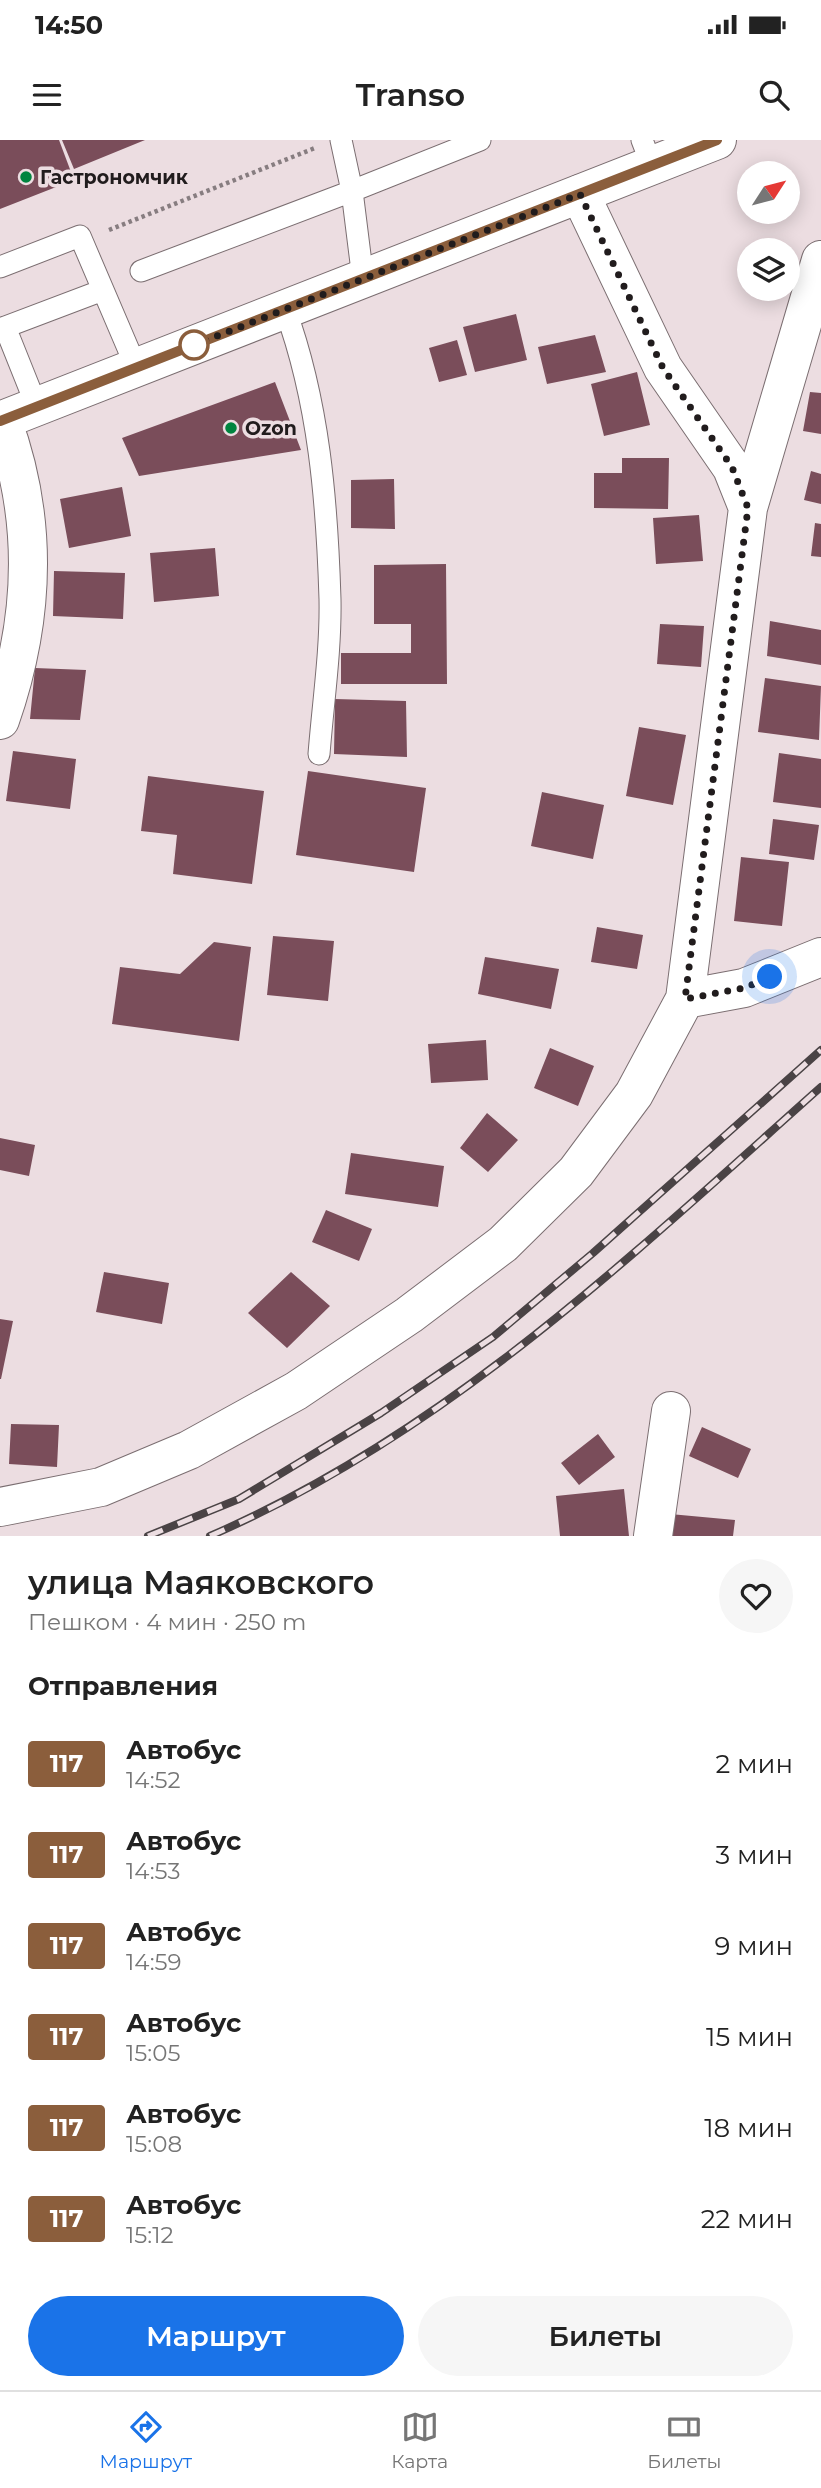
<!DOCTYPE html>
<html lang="ru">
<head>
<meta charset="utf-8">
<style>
  :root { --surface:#fff; --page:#f6f6f6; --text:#222; --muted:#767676; --line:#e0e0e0; --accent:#1a73e8 }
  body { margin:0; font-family:Montserrat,sans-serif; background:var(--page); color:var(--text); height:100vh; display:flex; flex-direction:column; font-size:26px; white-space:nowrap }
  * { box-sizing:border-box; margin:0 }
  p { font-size:23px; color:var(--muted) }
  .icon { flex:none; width:38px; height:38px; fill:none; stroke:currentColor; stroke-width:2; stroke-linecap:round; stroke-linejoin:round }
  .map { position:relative; height:1396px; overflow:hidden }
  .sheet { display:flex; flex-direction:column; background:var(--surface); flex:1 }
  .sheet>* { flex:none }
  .badge { padding:0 14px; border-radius:5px; font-size:24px; line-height:46px }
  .needle { width:46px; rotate:54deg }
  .fabs { position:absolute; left:737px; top:21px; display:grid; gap:14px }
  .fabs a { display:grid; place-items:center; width:63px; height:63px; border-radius:50%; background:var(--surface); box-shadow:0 4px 18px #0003; font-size:35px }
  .you { position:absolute; width:35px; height:35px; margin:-18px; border:5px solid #fff; border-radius:50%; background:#1a73e8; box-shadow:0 0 0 10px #1a73e833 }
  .map>.badge { position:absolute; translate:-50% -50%; box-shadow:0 0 0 4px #fff }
  h2 { padding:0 28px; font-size:26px; line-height:63px }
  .round { display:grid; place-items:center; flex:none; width:74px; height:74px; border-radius:37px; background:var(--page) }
  .head { display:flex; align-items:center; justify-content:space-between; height:119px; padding:0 28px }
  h1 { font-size:33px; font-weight:600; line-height:52px }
  .button { display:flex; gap:14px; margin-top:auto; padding:14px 28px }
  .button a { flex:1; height:80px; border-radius:42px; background:var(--accent); color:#fff; font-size:28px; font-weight:600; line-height:80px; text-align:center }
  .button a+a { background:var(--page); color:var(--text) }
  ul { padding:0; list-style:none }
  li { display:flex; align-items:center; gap:21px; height:91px; padding:0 28px }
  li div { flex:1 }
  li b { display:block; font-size:26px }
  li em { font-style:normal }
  li .badge { min-width:77px; font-weight:700; text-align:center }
  .status { display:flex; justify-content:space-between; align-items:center; height:49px; padding:0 35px; background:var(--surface); direction:ltr }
  .status svg { height:19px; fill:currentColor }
  header { display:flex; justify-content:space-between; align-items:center; height:91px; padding:0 28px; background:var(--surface); font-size:32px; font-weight:600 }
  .menu { display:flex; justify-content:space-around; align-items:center; height:98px; border-top:2px solid var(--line); background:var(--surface); font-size:19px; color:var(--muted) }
  .menu a { display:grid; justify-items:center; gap:4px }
  .menu .on { color:var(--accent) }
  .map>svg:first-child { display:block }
  .building { fill:#7a4d5a }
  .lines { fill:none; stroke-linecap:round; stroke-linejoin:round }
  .service-casing { stroke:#7b6e71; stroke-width:23 }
  .minor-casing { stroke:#7b6e71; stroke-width:40 }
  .primary-casing { stroke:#7b6e71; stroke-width:40 }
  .path { stroke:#877d80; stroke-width:4.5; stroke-dasharray:3.5 3.5; stroke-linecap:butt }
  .service { stroke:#fff; stroke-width:21 }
  .minor { stroke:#fff; stroke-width:38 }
  .primary { stroke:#fff; stroke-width:38 }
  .rail-casing { stroke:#4a4345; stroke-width:8 }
  .rail { stroke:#ecdde1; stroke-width:5; stroke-dasharray:16; stroke-linecap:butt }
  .line-casing { stroke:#fff; stroke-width:16 }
  .line { stroke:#8b5e3c; stroke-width:10 }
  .walk { stroke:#211c1d; stroke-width:7; stroke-dasharray:0 12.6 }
  .poi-dot { fill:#00843f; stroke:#ecdde1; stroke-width:2.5 }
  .stop-dot { fill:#fff; stroke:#8b5e3c; stroke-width:3.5 }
  .labels { text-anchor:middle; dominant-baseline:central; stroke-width:7; stroke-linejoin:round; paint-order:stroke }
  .poi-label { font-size:19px; font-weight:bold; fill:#211c1d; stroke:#ecdde1; text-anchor:start }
</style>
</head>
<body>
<div class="status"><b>14:50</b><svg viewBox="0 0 49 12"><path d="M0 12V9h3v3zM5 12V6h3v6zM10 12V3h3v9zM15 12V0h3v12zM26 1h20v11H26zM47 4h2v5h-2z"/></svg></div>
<header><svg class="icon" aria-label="menu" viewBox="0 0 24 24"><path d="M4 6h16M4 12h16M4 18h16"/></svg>Transo<svg class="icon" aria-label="search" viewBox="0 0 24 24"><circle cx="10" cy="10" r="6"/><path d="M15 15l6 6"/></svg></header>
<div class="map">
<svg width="821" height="1396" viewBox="0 0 821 1396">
  <rect width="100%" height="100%" fill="#ecdde1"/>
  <!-- building -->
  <path class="building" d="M0,0H59L74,40L0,69Z
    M62,0H145L74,29Z
    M516,174L527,220L475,232L463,187Z
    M595,195L606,232L547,244L538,207Z
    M457,200L467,235L439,242L429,208Z
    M637,232L650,285L604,296L591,244Z
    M275,242L301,310L139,336L122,298Z
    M810,252L821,253V294L803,291Z
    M622,318H669L668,369L594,368V333H622Z
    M811,331L821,334V364L804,360Z
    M394,339L395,389L351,388V340Z
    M122,347L131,396L69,408L60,359Z
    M699,375L703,421L656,424L653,378Z
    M815,383L821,384V417L811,416Z
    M215,408L219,456L154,462L150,413Z
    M446,424L447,544H341V513H411V484H374V425Z
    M54,431L125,433L123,479L53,476Z
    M770,481L821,490V525L767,516Z
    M660,484L704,486L701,527L657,524Z
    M35,528L86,530L80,580L30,579Z
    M765,538L821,546L819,600L758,592Z
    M335,559L406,561L407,617L334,614Z
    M639,587L686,595L673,665L626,656Z
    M13,611L76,619L70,669L6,661Z
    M779,613L821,619V668L773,662Z
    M308,631L426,648L414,732L296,715Z
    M148,636L264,651L252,744L173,734L177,695L141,691Z
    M542,652L604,665L593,719L531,706Z
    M773,679L819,685L814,720L769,714Z
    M741,717L789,722L782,786L734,781Z
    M597,787L643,795L637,829L591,822Z
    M273,796L334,801L328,861L267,855Z
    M214,802L251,807L239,901L112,884L120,827L180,834Z
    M485,817L559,829L551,869L478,854Z
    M486,900L488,940L431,943L428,904Z
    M550,908L594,926L578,966L534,948Z
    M487,973L518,1000L488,1032L460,1008Z
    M0,998L35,1005L29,1036L0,1030Z
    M351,1013L444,1026L438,1067L345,1054Z
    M326,1070L372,1089L359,1121L312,1102Z
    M104,1132L169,1143L162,1184L96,1172Z
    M291,1132L330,1166L287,1208L248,1173Z
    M0,1179L13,1181L1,1239H0Z
    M11,1284L59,1285L57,1327L9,1324Z
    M702,1287L751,1309L738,1338L689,1316Z
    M598,1294L615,1317L579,1345L561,1323Z
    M624,1349L629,1396H560L556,1356Z
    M670,1374L735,1380L733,1396H668Z"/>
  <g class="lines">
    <!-- service casing -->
    <g class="service-casing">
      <path id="service" d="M642,0L652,26
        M0,127L80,96L136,227
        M141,131L352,51L341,0
        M363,139L352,51L480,0
        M285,169C319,262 327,361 330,459C331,510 323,563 319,614
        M5,187L37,267
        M0,189L103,150"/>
    </g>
    <!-- minor casing -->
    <g class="minor-casing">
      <path id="minor" d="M580,54L663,228L732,328L748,368
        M0,580C35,480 39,380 2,280
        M685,859L744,848L821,817
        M0,1367L101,1347L189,1310L296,1251L409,1175L503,1104L576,1032L634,954L685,859L748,368L821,120
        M653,1396L671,1271"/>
    </g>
    <!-- primary casing -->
    <g class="primary-casing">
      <path id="primary" d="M0,281L717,0"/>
    </g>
    <!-- path -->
    <path class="path" d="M109,90L315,8"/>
    <!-- service -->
    <use href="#service" class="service"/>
    <!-- minor -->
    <use href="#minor" class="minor"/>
    <!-- primary -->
    <use href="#primary" class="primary"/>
    <!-- rail casing -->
    <g class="rail-casing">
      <path id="rail" d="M148,1396L239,1359L381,1273L493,1197L593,1113L821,910
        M210,1396C446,1294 632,1115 821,947"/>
    </g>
    <!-- rail -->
    <use href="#rail" class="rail"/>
  </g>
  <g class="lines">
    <!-- line casing -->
    <g class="line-casing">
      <path id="line" d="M0,281L717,0"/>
    </g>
    <!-- line -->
    <use href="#line" class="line"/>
    <!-- walk -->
    <path class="walk" d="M194,205L580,54L663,228L732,327L748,368L685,859L744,848L770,837"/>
  </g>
  <!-- markers -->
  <g class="poi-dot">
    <circle cx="26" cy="37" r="7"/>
    <circle cx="231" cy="288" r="7"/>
  </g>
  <circle class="stop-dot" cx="194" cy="205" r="14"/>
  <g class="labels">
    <!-- poi labels -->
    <g class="poi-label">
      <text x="40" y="37">Гастрономчик</text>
      <text x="245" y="288">Ozon</text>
    </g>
  </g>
</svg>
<div class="fabs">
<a><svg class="needle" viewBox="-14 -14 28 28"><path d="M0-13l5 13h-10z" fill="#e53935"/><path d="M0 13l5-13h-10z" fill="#767676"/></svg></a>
<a><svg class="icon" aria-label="layers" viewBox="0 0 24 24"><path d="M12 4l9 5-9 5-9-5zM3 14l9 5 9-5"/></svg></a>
</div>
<div class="you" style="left:770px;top:837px"></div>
</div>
<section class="sheet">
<div class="head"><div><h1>улица Маяковского</h1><p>Пешком · 4 мин · 250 m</p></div><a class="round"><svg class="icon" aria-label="heart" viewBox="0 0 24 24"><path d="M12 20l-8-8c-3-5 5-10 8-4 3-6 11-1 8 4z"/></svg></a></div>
<h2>Отправления</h2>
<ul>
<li><span class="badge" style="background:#8b5e3c;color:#fff">117</span><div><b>Автобус</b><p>14:52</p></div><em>2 мин</em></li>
<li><span class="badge" style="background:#8b5e3c;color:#fff">117</span><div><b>Автобус</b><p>14:53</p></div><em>3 мин</em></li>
<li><span class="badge" style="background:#8b5e3c;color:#fff">117</span><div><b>Автобус</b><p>14:59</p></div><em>9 мин</em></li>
<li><span class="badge" style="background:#8b5e3c;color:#fff">117</span><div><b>Автобус</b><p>15:05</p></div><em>15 мин</em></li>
<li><span class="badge" style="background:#8b5e3c;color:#fff">117</span><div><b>Автобус</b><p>15:08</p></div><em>18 мин</em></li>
<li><span class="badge" style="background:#8b5e3c;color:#fff">117</span><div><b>Автобус</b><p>15:12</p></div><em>22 мин</em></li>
</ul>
<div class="button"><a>Маршрут</a><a>Билеты</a></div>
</section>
<nav class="menu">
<a class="on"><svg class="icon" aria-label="directions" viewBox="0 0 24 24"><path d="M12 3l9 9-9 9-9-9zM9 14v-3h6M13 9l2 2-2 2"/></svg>Маршрут</a>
<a><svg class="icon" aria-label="map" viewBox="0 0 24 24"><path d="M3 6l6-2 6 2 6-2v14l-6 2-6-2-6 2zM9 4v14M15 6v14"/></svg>Карта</a>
<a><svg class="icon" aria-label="tickets" viewBox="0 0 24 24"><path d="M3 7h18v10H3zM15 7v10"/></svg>Билеты</a>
</nav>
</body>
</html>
